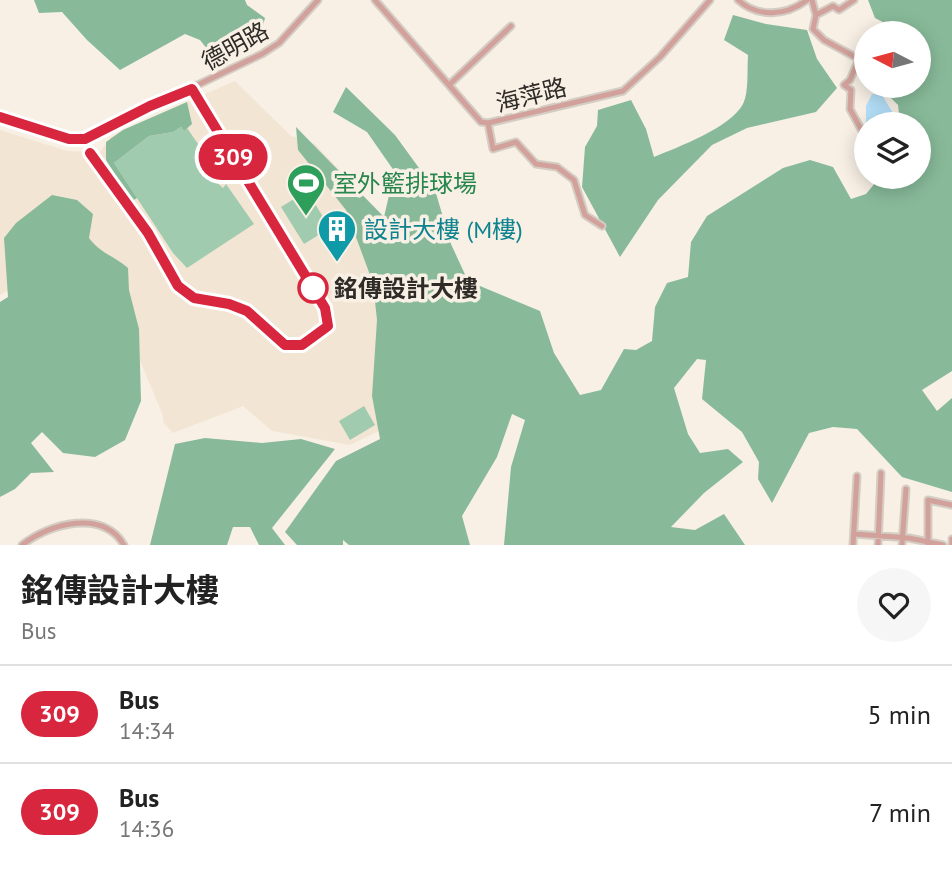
<!DOCTYPE html>
<html lang="en">
<head>
<meta charset="utf-8">
<style>
  :root { --surface:#fff; --page:#f6f6f6; --text:#222; --muted:#767676; --line:#e0e0e0 }
  body { margin:0; font-family:"PT Sans","Noto Sans TC",sans-serif; background:var(--page); color:var(--text); height:100vh; display:flex; flex-direction:column; font-size:26px; white-space:nowrap }
  * { box-sizing:border-box; margin:0 }
  p { font-size:23px; color:var(--muted) }
  .icon { flex:none; width:38px; height:38px; fill:none; stroke:currentColor; stroke-width:2; stroke-linecap:round; stroke-linejoin:round }
  .map { position:relative; height:545px; overflow:hidden }
  .panel { display:flex; flex-direction:column; background:var(--surface); flex:1 }
  .panel>* { flex:none }
  .badge { padding:0 14px; border-radius:23px; font-size:24px; line-height:46px }
  .needle { width:46px; rotate:276deg }
  .buttons { position:absolute; left:854px; top:21px; display:grid; gap:14px }
  .buttons a { display:grid; place-items:center; width:77px; height:77px; border-radius:50%; background:var(--surface); box-shadow:0 4px 18px #0003; font-size:35px }
  .map>.badge { position:absolute; translate:-50% -50%; box-shadow:0 0 0 4px #fff }
  .round { display:grid; place-items:center; flex:none; width:74px; height:74px; border-radius:37px; background:var(--page) }
  .head { display:flex; align-items:center; justify-content:space-between; height:119px; padding:0 21px }
  h1 { font-size:33px; font-weight:700; line-height:52px }
  ul { padding:0; list-style:none }
  li { display:flex; align-items:center; gap:21px; height:98px; padding:0 21px; border-top:2px solid var(--line) }
  li div { flex:1 }
  li b { display:block; font-size:26px }
  li em { font-style:normal }
  li .badge { min-width:77px; font-weight:700; text-align:center }
  .map>svg:first-child { display:block }
  .built { fill:#f2e5d4 }
  .green { fill:#a1cbaf }
  .forest { fill:#88ba99 }
  .water { fill:#b3dff8 }
  .lines { fill:none; stroke-linecap:round; stroke-linejoin:round }
  .minor-casing { stroke:#d4cdc3; stroke-width:9 }
  .minor { stroke:#d2a19b; stroke-width:5 }
  .line-casing { stroke:#fff; stroke-width:16 }
  .line { stroke:#d7263d; stroke-width:10 }
  .stop-dot { fill:#fff; stroke:#d7263d; stroke-width:3.5 }
  .labels { text-anchor:middle; dominant-baseline:central; stroke-width:7; stroke-linejoin:round; paint-order:stroke }
  .street-label { font-size:24px; fill:#2f2c28; stroke:#f8f0e5 }
  .leisure-label { font-size:24px; fill:#27864d; stroke:#f8f0e5; text-anchor:start }
  .culture-label { font-size:24px; fill:#0d838f; stroke:#f8f0e5; text-anchor:start }
  .stop-label { font-size:24px; font-weight:bold; fill:#2f2c28; stroke:#f8f0e5; text-anchor:start }
</style>
</head>
<body>
<div class="map">
<svg width="952" height="545" viewBox="0 0 952 545">
  <rect width="100%" height="100%" fill="#f8f0e5"/>
  <!-- built -->
  <path class="built" d="M235,81L291,136L315,144L349,180L397,280L387,427L350,445L272,431L243,406L173,433L164,423L162,413L141,363L118,324L36,275L0,295V130L67,151L100,152L111,137L123,130Z"/>
  <!-- green -->
  <path class="green" d="M181,127L184,131L187,128L212,164H208L212,178L223,188L226,184L254,224L187,268L173,253L114,163L149,136L173,132Z
    M307,191L330,228L304,244L281,207Z
    M364,406L375,425L350,440L339,421Z"/>
  <!-- forest -->
  <path class="forest" d="M34,0H245L247,5L265,18L260,37L216,60L200,40L185,34L120,70L87,40L62,12L39,13Z
    M868,0H952V371L922,390L937,411L952,398V492L902,477L857,429L833,427L809,433L772,503L758,479L759,462L742,432L702,399L706,360L697,359L674,388L688,434L700,453L728,449L743,462L704,493L671,527L695,530L724,514L745,545H504L511,467L525,420L512,414L497,457L462,516L470,545H349L343,540V545H297L285,532L336,461L380,439L372,396L377,320L373,283L346,210L298,150L296,127L384,217L390,191L399,178L367,132L333,112L346,87L395,135L435,190L451,244L468,281L540,311L554,353L580,395L601,390L624,349L636,350L652,341L655,307L667,283L688,277L691,242L707,216L783,168L810,160L833,167L851,199L866,194L880,177H919V124H900L898,105L880,87L919,86V33H904L875,18Z
    M733,15L766,24L807,30L817,59L837,88L816,112L747,128L712,145L658,200L620,257L582,187L585,147L597,126L598,110L631,100L646,129L654,157C678,147 730,128 743,104C749,93 747,69 748,55L724,40Z
    M187,102L192,124L184,131L181,127L173,132L149,136L114,163L137,198L132,201L106,160V142L123,130Z
    M52,195L77,200L93,214L89,238C100,253 114,256 128,268L129,290L139,329L141,401L125,440L95,457L63,453L42,432L31,443L54,472L31,473L15,489L0,497V302L8,297L4,238L16,223Z
    M205,438L262,443L301,439L335,449L272,528L285,545H259L250,527H233L227,545H150L175,444Z"/>
  <!-- water -->
  <path class="water" d="M872,94L882,95L893,113L895,124H866V132V106Z"/>
  <g class="lines">
    <!-- minor casing -->
    <g class="minor-casing">
      <path id="minor" d="M375,0L481,122L488,123L623,91L660,57L710,0
        M738,0C758,18 786,16 807,0
        M812,0L816,15L813,29L824,40L859,59L850,80L844,85L851,90L850,109L862,131
        M816,15L833,6L839,10L854,0
        M449,85L511,26
        M0,117L69,139H85L262,54L279,43L318,0
        M488,123L493,149L516,142L536,164L557,167L574,180L585,215L602,226
        M854,534L909,538L943,545
        M22,545C50,523 103,509 124,545
        M853,545L857,476
        M878,545L881,473
        M902,545L906,489
        M928,545V500L952,505
        M952,545V539"/>
    </g>
    <!-- minor -->
    <use href="#minor" class="minor"/>
  </g>
  <g class="lines">
    <!-- line casing -->
    <g class="line-casing">
      <path id="line" d="M0,117L69,139H85L150,106L192,89L325,308L328,326L302,345H285L247,311L229,304L194,298L178,286L148,233L90,153"/>
    </g>
    <!-- line -->
    <use href="#line" class="line"/>
  </g>
  <!-- icons -->
  <defs>
    <g id="stadium-pin" transform="scale(2.0125)"><path d="M0 17L-7.5 6A9.5 9.5 0 1 1 7.5 6Z" fill="#2e9e5b" stroke="#f8f0e5"/><path d="M0-5a6.5 5 0 1 0 0 10a6.5 5 0 1 0 0-10ZM-3.5-1.8h7v3.6h-7Z" fill="#fff"/></g>
    <g id="building-pin" transform="scale(2.0125)"><path d="M0 17L-7.5 6A9.5 9.5 0 1 1 7.5 6Z" fill="#0f9aa8" stroke="#f8f0e5"/><path d="M-4-6H4V6H1V3H-1V6H-4ZM-2.5-4.3h1.7v1.8h-1.7ZM.8-4.3h1.7v1.8H.8ZM-2.5-1h1.7V.8h-1.7ZM.8-1h1.7V.8H.8Z" fill="#fff"/></g>
  </defs>
  <g fill-rule="evenodd">
    <use href="#stadium-pin" x="306" y="183"/>
    <use href="#building-pin" x="337" y="229"/>
  </g>
  <!-- markers -->
  <circle class="stop-dot" cx="313" cy="288" r="14"/>
  <g class="labels">
    <!-- street labels -->
    <g class="street-label">
      <text transform="translate(235 46) rotate(-29)">德明路</text>
      <text transform="translate(531 95) rotate(-14)">海萍路</text>
    </g>
    <!-- leisure labels -->
    <g class="leisure-label">
      <text x="333" y="183">室外籃排球場</text>
    </g>
    <!-- culture labels -->
    <g class="culture-label">
      <text x="364" y="229">設計大樓 (M樓)</text>
    </g>
    <!-- stop labels -->
    <g class="stop-label">
      <text x="334" y="288">銘傳設計大樓</text>
    </g>
  </g>
</svg>
<div class="buttons">
<a><svg class="needle" viewBox="-14 -14 28 28"><path d="M0-13l5 13h-10z" fill="#e53935"/><path d="M0 13l5-13h-10z" fill="#767676"/></svg></a>
<a><svg class="icon" aria-label="layers" viewBox="0 0 24 24"><path d="M12 4l9 5-9 5-9-5zM3 14l9 5 9-5"/></svg></a>
</div>
<b class="badge" style="left:233px;top:157px;background:#d7263d;color:#fff">309</b>
</div>
<section class="panel">
<div class="head"><div><h1>銘傳設計大樓</h1><p>Bus</p></div><a class="round"><svg class="icon" aria-label="heart" viewBox="0 0 24 24"><path d="M12 20l-8-8c-3-5 5-10 8-4 3-6 11-1 8 4z"/></svg></a></div>
<ul>
<li><span class="badge" style="background:#d7263d;color:#fff">309</span><div><b>Bus</b><p>14:34</p></div><em>5 min</em></li>
<li><span class="badge" style="background:#d7263d;color:#fff">309</span><div><b>Bus</b><p>14:36</p></div><em>7 min</em></li>
</ul>
</section>
</body>
</html>
